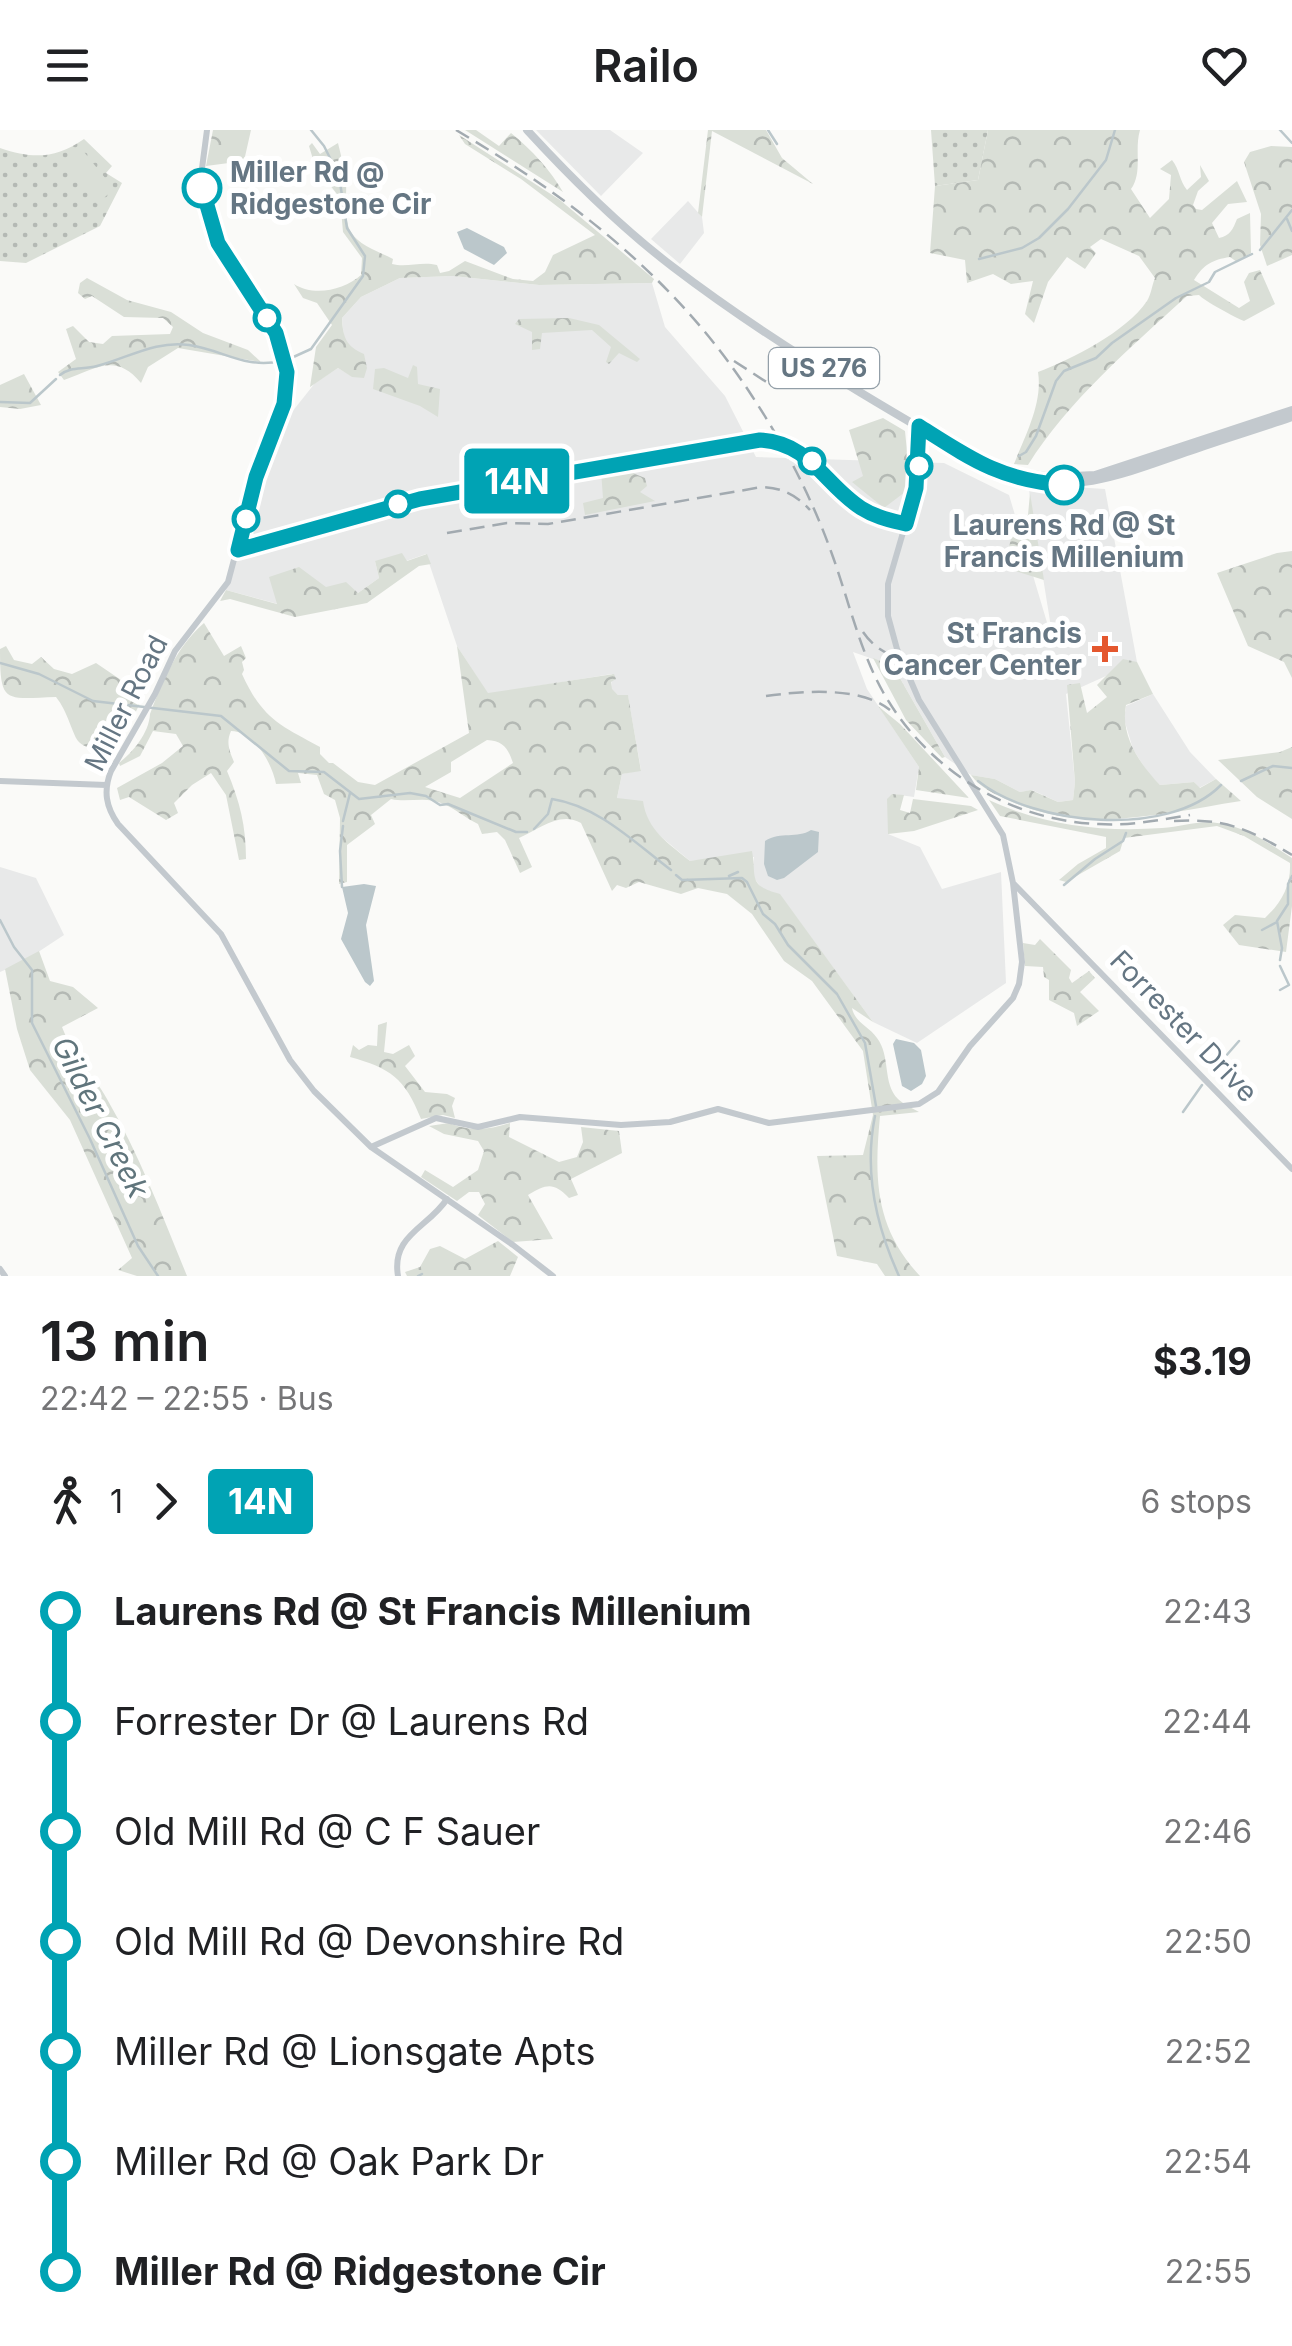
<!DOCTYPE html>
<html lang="en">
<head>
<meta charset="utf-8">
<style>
  :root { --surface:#fff; --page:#f6f6f6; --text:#202124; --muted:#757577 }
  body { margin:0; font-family:Inter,sans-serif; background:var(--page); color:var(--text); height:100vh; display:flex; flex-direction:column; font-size:38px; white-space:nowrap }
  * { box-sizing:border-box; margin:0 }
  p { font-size:32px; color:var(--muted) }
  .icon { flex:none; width:55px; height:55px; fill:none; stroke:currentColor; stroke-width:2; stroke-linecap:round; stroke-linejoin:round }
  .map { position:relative; height:1146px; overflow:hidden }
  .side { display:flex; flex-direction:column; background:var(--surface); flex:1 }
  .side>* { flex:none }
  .badge { padding:0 20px; border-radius:8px; font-size:35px; line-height:65px }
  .map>.badge { position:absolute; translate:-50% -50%; box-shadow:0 0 0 5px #fff }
  .legs { display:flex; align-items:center; gap:15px; height:110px; padding:0 40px; font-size:32px }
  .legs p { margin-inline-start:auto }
  .overview { display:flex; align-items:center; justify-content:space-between; height:170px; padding:0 40px }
  h1 { font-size:55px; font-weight:600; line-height:75px }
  ul { padding:0 40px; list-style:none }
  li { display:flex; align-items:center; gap:35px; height:110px; font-size:38px }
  li i { display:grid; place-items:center; width:15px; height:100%; margin:0 12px; background:currentColor }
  li i::after { content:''; width:25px; height:25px; margin:-12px; border:8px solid; border-radius:50%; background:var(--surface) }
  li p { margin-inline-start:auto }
  li:first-child i { background:linear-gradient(#0000 50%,currentColor 0) }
  li:last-child i { background:linear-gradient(currentColor 50%,#0000 0) }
  header { display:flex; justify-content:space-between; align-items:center; height:130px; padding:0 40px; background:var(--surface); font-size:45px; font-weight:600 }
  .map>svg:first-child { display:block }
  .built { fill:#e8e9e9 }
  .grass { fill:url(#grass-dots) }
  .forest { fill:url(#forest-crowns); fill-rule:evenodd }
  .garden { fill:#dadfd7 }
  .water { fill:#bbc7cb }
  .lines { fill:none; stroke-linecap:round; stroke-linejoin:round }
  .stream { stroke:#bbc7cb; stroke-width:2.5 }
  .secondary { stroke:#c3c9ce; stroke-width:6 }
  .primary { stroke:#c3c9ce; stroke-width:8 }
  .rail { stroke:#a2aab0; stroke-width:2.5; stroke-dasharray:15 8; stroke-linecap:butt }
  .line-1-casing { stroke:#fff; stroke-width:22 }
  .line-1 { stroke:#00a3b4; stroke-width:15 }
  .stop-1-dot { fill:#fff; stroke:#00a3b4; stroke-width:5 }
  .poi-dot { fill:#e4572e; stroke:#fff; stroke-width:4 }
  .labels { text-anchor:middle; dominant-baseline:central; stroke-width:10; stroke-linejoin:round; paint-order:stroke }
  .shield { fill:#fff; stroke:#939fa8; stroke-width:2.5 }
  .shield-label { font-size:25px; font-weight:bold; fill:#657683 }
  .stop-label { font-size:28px; font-weight:bold; fill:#657683; stroke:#fff; text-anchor:start }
  .poi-label { font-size:28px; font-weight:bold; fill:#657683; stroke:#fff; text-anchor:end }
  .street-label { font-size:28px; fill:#657683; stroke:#fff }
  .water-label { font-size:30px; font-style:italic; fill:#60757c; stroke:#fff }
</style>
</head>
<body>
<header><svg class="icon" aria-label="menu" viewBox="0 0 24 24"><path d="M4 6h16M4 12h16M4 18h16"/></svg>Railo<svg class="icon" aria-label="heart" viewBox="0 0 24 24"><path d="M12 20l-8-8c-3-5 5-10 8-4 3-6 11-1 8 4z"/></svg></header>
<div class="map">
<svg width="1292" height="1146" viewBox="0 0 1292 1146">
  <defs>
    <pattern id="grass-dots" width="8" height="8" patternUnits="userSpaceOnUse" patternTransform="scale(2.5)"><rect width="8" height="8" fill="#dadfd7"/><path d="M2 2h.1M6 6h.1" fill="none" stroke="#b4b9b4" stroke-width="1.8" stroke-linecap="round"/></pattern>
    <pattern id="forest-crowns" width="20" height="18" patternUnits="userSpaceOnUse" patternTransform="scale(2.5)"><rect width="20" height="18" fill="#dadfd7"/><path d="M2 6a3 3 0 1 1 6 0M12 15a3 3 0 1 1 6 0" fill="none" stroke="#b4b9b4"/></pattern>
  </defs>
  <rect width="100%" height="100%" fill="#fafaf8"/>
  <!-- built -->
  <path class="built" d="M536,0H610L643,23L601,66Z
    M688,71L702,87L704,103L680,134L651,109Z
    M453,146L539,155L652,153L665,197L725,266L756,327L944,333L1009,365L1054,516L1028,354L1105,359L1137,532L1066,564L1075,652L1073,670L1058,672L1032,660L1020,662L995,649L971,645L945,627L893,536L853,522L867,559L919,637L914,667L892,664L888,704L920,717L942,759L1001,742L1006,853L917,913L873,892L780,765L762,759L752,745L754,727L690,731L653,700L646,687L617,668L622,644L641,640L628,566L618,565L611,559L612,544L488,564L457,516L426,424L406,431H375L379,448L358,463L278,474L226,460L261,321L315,253L338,238L353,247L352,219L344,209L342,188L361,167L400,148Z
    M1153,564L1190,622L1216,649L1199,658L1194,652L1160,655L1148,643L1133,619L1124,589L1126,576Z
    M0,737L36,748L64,805L23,832L0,842Z"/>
  <!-- grass -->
  <path class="grass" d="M931,0H988L978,50L935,56Z
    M84,9L112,36L106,43L122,53L100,96L26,133L0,131V18C33,29 55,29 84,9Z"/>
  <!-- forest -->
  <path class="forest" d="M213,0H251L244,31L206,36Z
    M465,0H476L499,16L511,3C532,20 551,41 563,62Z
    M708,0H766L782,28L813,54L712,1L702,87L698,83Z
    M988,0H1140C1134,20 1143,42 1131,59L1150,88L1169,69L1171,45L1160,39L1172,30C1180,40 1179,50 1187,60L1201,47L1200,35L1209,51L1198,61L1193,75L1196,79L1202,80L1237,51L1247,72L1228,74L1212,93L1219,108C1230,106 1233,99 1237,89L1250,83L1251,123L1237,132L1230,127C1212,130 1204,134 1194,150L1239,178L1250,171L1244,152L1249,143L1260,140L1275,174L1244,191C1236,188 1203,170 1199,165L1187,166C1131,217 1068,271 1028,335L1014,334C1025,306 1043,273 1038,242C1072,229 1126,202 1147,171C1151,165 1152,155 1155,148L1139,126L1101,109L1090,117L1096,123L1085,139L1067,127L1048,152L1034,193L1025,184L1033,151L1011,154L993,144L967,153L965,130L930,123L935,56L978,50Z
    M459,5L560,70L654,149L652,153L539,155L453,146L400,148L361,167L342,188C343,208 346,216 364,224L367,238L364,248L352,247L338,238L310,257L316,217L332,195L317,173L303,168L294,154C314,167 344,160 361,145L362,128L343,102L340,68L315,36L309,16L312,13L320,24L338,13C340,21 346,45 346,53C347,67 343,89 351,102C358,115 380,122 393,129L392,134C407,138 421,131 437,135L440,143L449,141L465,131L513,149L533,151L545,142L553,125L595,105L521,49L465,14Z
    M1271,16L1292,17V125L1267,136L1260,115L1261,84L1244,32L1250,22Z
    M87,148L127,170L171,182L203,203L248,220L261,232L178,218L148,237L141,253C115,222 96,239 64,250L58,242L76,229L66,199L73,196L89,212L103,214L112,206L170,204L173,197L163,188L124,187L92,166L85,169L78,163L80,153Z
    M569,188L599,195L640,229L637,232L619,223L609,234L606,232L611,217L592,200L542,203L540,219L532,220V202L515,194L519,189Z
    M413,235L417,237L418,254L440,259L438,287L420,276L373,259L375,239L384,238L408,248Z
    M24,244L41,275L20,279L0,277V255Z
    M883,288L905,301L909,342L905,362L884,378L852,352L863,346L849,300Z
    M628,337L635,344L645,348L647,356L640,362L655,371L585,385L583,373L603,368L601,341Z
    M1030,363L1044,450L965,425L966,423L1006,429L1015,393L1028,385Z
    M1292,421V548L1284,532L1248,516L1217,443L1277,423Z
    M402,423L407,431L427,424L431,434L419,436L367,473L295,487L230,469L220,471L226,460L277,474L269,447L299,437L326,457L346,452L358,463L379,448L375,431Z
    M204,493L224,526L241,516L246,528L242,532L244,540L242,544C262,588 279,595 320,617V624L329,633H333L358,652L375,655L469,603L457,516L488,563L614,544L616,549L611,552L612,559L618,565H628L641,641L622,644L617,668L643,671C647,700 668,713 690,731L752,721C757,748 747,755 780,764L873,892L852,878C855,893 869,896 877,908C891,926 882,953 898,969C903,974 912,978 919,982L880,986C874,1049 875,1098 920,1146H885L877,1134L837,1126L817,1026L863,1025L873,985L863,921L812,851L784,831L752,784L727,764L698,758L681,764L639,752L626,758L617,755L612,761L581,693C560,681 539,699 519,708L532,737L520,743L505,710L497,702L482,704L478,694C465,688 455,678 441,673C425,666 408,673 391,669L371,685L375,694L347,715V752L339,754L340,688L335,670L324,664L317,645L298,643L301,653L276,654C272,633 254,601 231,601C226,612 229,620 234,632L227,641C240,672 246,696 246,729L239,730L226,665L211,643L192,655L174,673L178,683L166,690L129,667L120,670L117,658L162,633L183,616L176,604L153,601L140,626L120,636L119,633C133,622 149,603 150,584C162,552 177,516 204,493ZM487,610C503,611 508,618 513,633L460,668L425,657L451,642V632Z
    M6,516L14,530L32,534L41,527L54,539L72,544L96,533L121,550L154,544L114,627C103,619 87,621 78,611C72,603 68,582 56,567C4,569 0,574 0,519Z
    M873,528L893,536L945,627L942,628L906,590Z
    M1123,529L1137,532L1153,564L1126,575C1120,606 1140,634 1160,655L1194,652L1200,658L1216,649L1241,671C1163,683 1085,705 1010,671C995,664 980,658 971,645L995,649L1020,662L1031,660L1058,672L1073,670L1075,652L1067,555L1080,553L1087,583L1107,567L1097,555Z
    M878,576L900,594L969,668L916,660L919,637Z
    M1292,617V689L1257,667L1218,630L1280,622Z
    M892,664L904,665L900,680L910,683L913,669L971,676L978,680L914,701L888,704L887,669Z
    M989,670C1045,696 1102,702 1162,698C1183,697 1201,689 1223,694C1248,698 1271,715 1292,728V776L1286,822L1239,815L1223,795L1235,785L1265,788C1281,773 1291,756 1290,733L1244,706L1217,696L1124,708L1120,721L1066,752L1059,750L1078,734L1106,718V707L1000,686Z
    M1040,809L1071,840L1069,848L1072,853L1089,841L1095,848L1080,862L1099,881L1077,896L1074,883L1049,870V850L1044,847L1043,837L1025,836L1023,813L1035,815Z
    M39,821L50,851L73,857L98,878L62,897C75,931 91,940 107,969C139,1024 163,1087 187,1146H137L118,1140L132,1128L70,990L30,940L17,899L5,839Z
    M387,892L384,922L393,924L409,915L415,926L405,936L425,962L447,964L455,968L452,976L455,988L443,985L421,989C405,948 390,938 350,927L353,915L359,920L368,915L377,916L378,895Z
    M449,993C472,1002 487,1000 510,993L509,1007L559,1032L577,1027L583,1012L581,997L619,1001L622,1023L571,1049L578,1065L569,1068C553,1052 547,1054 528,1065L553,1109L513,1112L478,1085L485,1074L479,1062H469L457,1071L421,1047L425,1040L453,1057L478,1040L484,1021L478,1011L444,1004L429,996Z
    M498,1111L518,1127L510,1146H407L405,1142L420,1137L430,1119L440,1116L465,1129Z"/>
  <!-- garden -->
  <path class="garden" d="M80,17L114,59L97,74L62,32Z"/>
  <!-- water -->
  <path class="water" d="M467,98L504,117L507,123L494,135L464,119L457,102Z
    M811,700L819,702L818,722L784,748L777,750L768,746L764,734L765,711C781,701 797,709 811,700Z
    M364,754L376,756L366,795L374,851L370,856L365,852L341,809L348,783L342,757Z
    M896,909L914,913L921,920L926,946L922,954L911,961L902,956L893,914Z"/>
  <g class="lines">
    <!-- stream -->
    <path class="stream" d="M768,0L777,14
      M1280,0L1292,13
      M1287,89L1292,101
      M1260,120L1292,80
      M979,129L1022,118L1039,108L1068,79L1106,30L1115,0
      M289,229L311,219L363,146L365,126L347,98L339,46L324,16L311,0
      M60,245C71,236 82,240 97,236C128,228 156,210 189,215C224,220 243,239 282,231
      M0,272L30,273L56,249
      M1019,326L1026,322L1036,306L1056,251L1064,241L1096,228L1112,213L1176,168L1209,152L1215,142L1252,124
      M0,533L39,544L93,571L221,586L289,641L324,642L359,669L410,663L426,666L440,675L448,674L516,702H527
      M978,651C1033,695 1168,709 1221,655
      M1241,651L1273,636L1292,638
      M343,691L350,663
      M534,699L548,684L552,669C598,676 634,712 671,740
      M676,745L682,750L742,748L747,752L763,784L775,794L788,815L837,864L865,913L876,976
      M729,746L738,742
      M1064,755L1095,729L1123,711L1126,703
      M342,757L340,721L343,696
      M0,790L14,817L32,840V893L90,1009L138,1116L158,1146
      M1262,800L1277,792
      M1280,830L1282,818L1277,791L1288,774V754L1292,746
      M1280,836L1289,855L1280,860
      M1211,943L1239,911
      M1183,982L1202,955
      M875,986C864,1040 876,1096 899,1146
      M418,1146L422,1144"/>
    <!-- secondary -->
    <path class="secondary" d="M207,0L201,46L208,84L223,122L281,212L287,242L286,267L256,347L228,452L175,521L155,564L111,641C103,661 106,677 118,694L221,804L290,930L314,961L371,1017L513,1115L553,1146
      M0,651L106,655
      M1014,754L1292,1039
      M371,1017L436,988L478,997L520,987L621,995L670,992L718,979L769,993L919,974L938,962L970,916L1013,868L1019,854L1022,832L1013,753L1003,705L919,570L897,519L888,486V454L916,358L919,296
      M0,1139L5,1146
      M398,1146C391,1105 428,1098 447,1069"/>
    <!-- primary -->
    <path class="primary" d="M527,0C572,49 619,96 673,137C762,205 861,264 958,320C974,334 992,341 1012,347C1076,366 1131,341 1190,321C1224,309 1258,299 1292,287
      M962,320L1012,340L1032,344L1052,347L1095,345L1292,280"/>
    <!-- rail -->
    <path class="rail" d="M456,0C573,69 677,150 752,266C785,316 813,370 833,427C849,472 860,521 883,562C927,640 1010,691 1099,694C1130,696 1160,690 1190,685
      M734,231L768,253
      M447,403L507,393L548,394L762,357C783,358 796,365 810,380
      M863,502C887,537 930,534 967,529
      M766,566C802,561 861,556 890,580
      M1174,691C1225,688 1249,699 1292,725"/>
  </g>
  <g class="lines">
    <!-- line-1 casing -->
    <g class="line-1-casing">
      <path id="line-1" d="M202,58L218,113L276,203L287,242L284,274L256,347L238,420L420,369L760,310C810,313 824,354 861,378C875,387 890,390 906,394L916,358L919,296C971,329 1000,350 1064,355"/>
    </g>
    <!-- line-1 -->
    <use href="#line-1" class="line-1"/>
  </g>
  <!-- markers -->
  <g class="stop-1-dot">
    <circle cx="202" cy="58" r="18"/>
    <circle cx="267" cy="188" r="12"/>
    <circle cx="812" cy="331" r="12"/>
    <circle cx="919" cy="336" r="12"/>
    <circle cx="1064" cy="355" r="18"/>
    <circle cx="398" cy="374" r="12"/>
    <circle cx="246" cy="389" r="12"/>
  </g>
  <path class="poi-dot" d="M1100 504h10v10h10v10h-10v10h-10v-10h-10v-10h10z"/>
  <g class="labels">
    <!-- shield labels -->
    <rect class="shield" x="769" y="218" width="110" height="40" rx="8"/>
    <g class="shield-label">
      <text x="824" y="238">US 276</text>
    </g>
    <!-- stop labels -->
    <g class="stop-label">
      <text x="230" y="42">Miller Rd @<tspan x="230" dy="32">Ridgestone Cir</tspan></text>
      <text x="1064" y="395" text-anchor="middle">Laurens Rd @ St<tspan x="1064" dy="32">Francis Millenium</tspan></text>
    </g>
    <!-- poi labels -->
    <g class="poi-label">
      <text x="1082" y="503">St Francis<tspan x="1082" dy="32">Cancer Center</tspan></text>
    </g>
    <!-- street labels -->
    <g class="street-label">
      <text transform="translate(126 573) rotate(-63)">Miller Road</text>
      <text transform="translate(1184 896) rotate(46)">Forrester Drive</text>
    </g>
    <!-- water labels -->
    <g class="water-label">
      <text transform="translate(101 987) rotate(63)">Gilder Creek</text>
    </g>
  </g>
</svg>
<b class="badge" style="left:517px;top:351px;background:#00a3b4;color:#fff">14N</b>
</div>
<section class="side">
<div class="overview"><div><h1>13 min</h1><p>22:42 – 22:55 · Bus</p></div><b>$3.19</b></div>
<div class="legs"><svg class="icon" aria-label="walk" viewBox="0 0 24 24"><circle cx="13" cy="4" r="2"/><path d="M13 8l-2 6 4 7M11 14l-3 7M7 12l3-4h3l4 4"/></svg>1<svg class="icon" aria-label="forward" viewBox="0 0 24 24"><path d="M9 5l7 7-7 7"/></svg><b class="badge" style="background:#00a3b4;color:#fff">14N</b><p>6 stops</p></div>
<ul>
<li><i style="color:#00a3b4"></i><b>Laurens Rd @ St Francis Millenium</b><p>22:43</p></li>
<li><i style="color:#00a3b4"></i><span>Forrester Dr @ Laurens Rd</span><p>22:44</p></li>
<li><i style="color:#00a3b4"></i><span>Old Mill Rd @ C F Sauer</span><p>22:46</p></li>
<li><i style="color:#00a3b4"></i><span>Old Mill Rd @ Devonshire Rd</span><p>22:50</p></li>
<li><i style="color:#00a3b4"></i><span>Miller Rd @ Lionsgate Apts</span><p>22:52</p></li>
<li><i style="color:#00a3b4"></i><span>Miller Rd @ Oak Park Dr</span><p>22:54</p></li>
<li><i style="color:#00a3b4"></i><b>Miller Rd @ Ridgestone Cir</b><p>22:55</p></li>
</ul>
</section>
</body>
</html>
